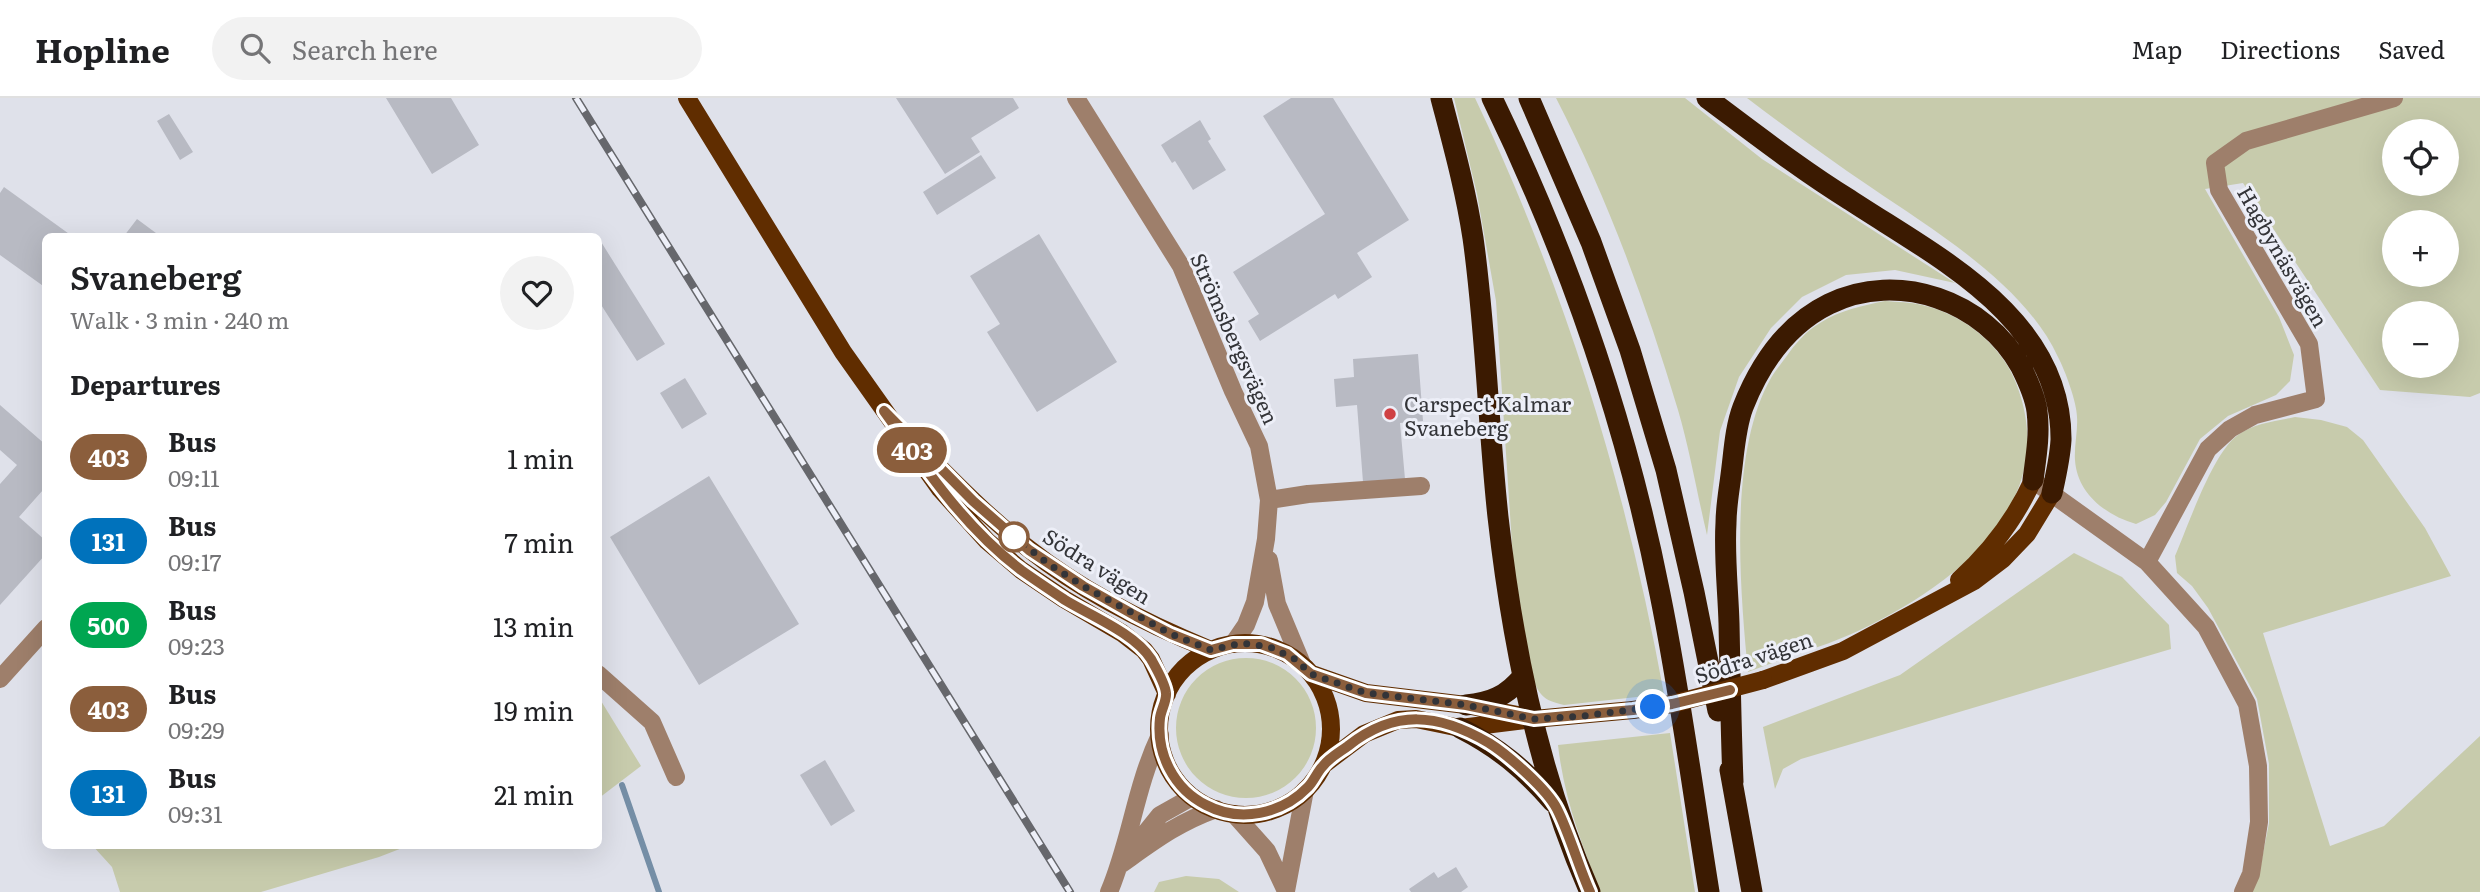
<!DOCTYPE html>
<html lang="en">
<head>
<meta charset="utf-8">
<style>
  :root { --surface:#fff; --page:#f2f2f2; --text:#202124; --muted:#757577; --line:#e0e0e0 }
  body { margin:0; font-family:Literata,serif; background:var(--page); color:var(--text); height:100vh; display:flex; flex-direction:column; font-size:26px; white-space:nowrap }
  * { box-sizing:border-box; margin:0 }
  p { font-size:23px; color:var(--muted) }
  .icon { flex:none; width:38px; height:38px; fill:none; stroke:currentColor; stroke-width:2; stroke-linecap:round; stroke-linejoin:round }
  .map { position:relative; flex:1; overflow:hidden }
  .details { position:absolute; left:42px; top:135px; width:560px; height:616px; display:flex; flex-direction:column; background:var(--surface); border-radius:10px; box-shadow:0 7px 28px #0002 }
  .details>* { flex:none }
  .badge { padding:0 14px; border-radius:23px; font-size:24px; line-height:46px }
  .controls { position:absolute; left:2382px; top:21px; display:grid; gap:14px }
  .controls a { display:grid; place-items:center; width:77px; height:77px; border-radius:50%; background:var(--surface); box-shadow:0 7px 28px #0002; font-size:35px }
  .you { position:absolute; width:35px; height:35px; margin:-18px; border:5px solid #fff; border-radius:50%; background:#1a73e8; box-shadow:0 0 0 10px #1a73e833 }
  .map>.badge { position:absolute; translate:-50% -50%; box-shadow:0 0 0 4px #fff }
  h2 { padding:0 28px; font-size:26px; line-height:63px }
  .round { display:grid; place-items:center; flex:none; width:74px; height:74px; border-radius:37px; background:var(--page) }
  .summary { display:flex; align-items:center; justify-content:space-between; height:119px; padding:0 28px }
  h1 { font-size:33px; font-weight:600; line-height:52px }
  ul { padding:0; list-style:none }
  li { display:flex; align-items:center; gap:21px; height:84px; padding:0 28px }
  li div { flex:1 }
  li b { display:block; font-size:26px }
  li em { font-style:normal }
  li .badge { min-width:77px; font-weight:700; text-align:center }
  header { display:flex; align-items:center; gap:42px; box-sizing:border-box; height:98px; padding:0 35px; background:var(--surface); border-bottom:2px solid var(--line) }
  header strong { font-size:33px }
  nav { display:flex; gap:38px; margin-inline-start:auto; font-size:24px }
  .search { width:490px; height:63px; background:var(--page); display:flex; align-items:center; gap:18px; box-sizing:border-box; padding:0 24px; border-radius:38px; color:var(--muted); font-size:26px }
  .map>svg:first-child { display:block }
  .green { fill:#c7cbac; fill-rule:evenodd }
  .lines { fill:none; stroke-linecap:round; stroke-linejoin:round }
  .stream { stroke:#758ea6; stroke-width:6 }
  .building { fill:#b8bac3 }
  .minor { stroke:#9e7f6b; stroke-width:18 }
  .major { stroke:#602d00; stroke-width:18 }
  .highway { stroke:#3b1a01; stroke-width:21 }
  .rail-casing { stroke:#66676c; stroke-width:8 }
  .rail { stroke:#edeff8; stroke-width:5; stroke-dasharray:16; stroke-linecap:butt }
  .major-bridge { stroke:#602d00; stroke-width:18 }
  .line-casing { stroke:#fff; stroke-width:16 }
  .line { stroke:#8b5e3c; stroke-width:10 }
  .walk { stroke:#333438; stroke-width:7; stroke-dasharray:0 12.6 }
  .poi-dot { fill:#cf4043; stroke:#edeff8; stroke-width:2.5 }
  .stop-dot { fill:#fff; stroke:#8b5e3c; stroke-width:3.5 }
  .labels { text-anchor:middle; dominant-baseline:central; stroke-width:6; stroke-linejoin:round; paint-order:stroke }
  .street-label { font-size:21px; fill:#333438; stroke:#edeff8 }
  .poi-label { font-size:21px; fill:#333438; stroke:#edeff8; text-anchor:start }
</style>
</head>
<body>
<header>
<strong>Hopline</strong>
<div class="search"><svg class="icon" aria-label="search" viewBox="0 0 24 24"><circle cx="10" cy="10" r="6"/><path d="M15 15l6 6"/></svg>Search here</div>
<nav><a>Map</a><a>Directions</a><a>Saved</a></nav>
</header>
<div class="map">
<svg width="2480" height="794" viewBox="0 0 2480 794">
  <rect width="100%" height="100%" fill="#dfe1ea"/>
  <!-- green -->
  <path class="green" d="M1454,0H1475C1566,192 1626,388 1664,596L1564,607C1542,602 1540,597 1531,578L1513,462L1496,203L1477,96Z
    M1556,0H1685L1762,61L1955,185L1895,172L1846,177L1802,199L1771,230L1739,279L1720,333L1707,437C1697,395 1690,353 1678,312C1646,205 1607,99 1556,0Z
    M1747,0H2480V295L2470,299L2380,292L2243,85L2205,91L2279,219L2294,257L2290,283L2276,297L2228,318L2200,341L2166,404L2155,417L2136,426C2105,417 2077,395 2075,362C2074,348 2078,333 2077,319C2077,305 2065,272 2058,259C2025,187 1935,133 1872,90C1829,61 1788,31 1747,0ZM2394,33H2446V86H2394ZM2394,124H2446V177H2394ZM2394,215H2446V268H2394Z
    M1885,203C1897,204 1910,204 1922,207C1962,216 2001,246 2016,285C2063,405 1955,487 1858,533C1823,549 1784,560 1748,574C1740,491 1728,355 1771,280C1775,273 1781,266 1786,259C1795,246 1806,233 1820,225C1840,212 1862,208 1885,203Z
    M2295,319L2321,322L2347,329L2363,342L2425,430L2451,478L2263,535L2330,748L2384,728L2480,638V794H2252L2258,781L2269,725V666L2257,601L2208,510L2192,488L2177,475L2175,458C2188,428 2213,354 2238,337C2254,325 2276,323 2295,319Z
    M2074,455L2122,479L2169,527L2171,551L1801,661L1783,671L1775,691L1763,629L1900,577Z
    M1176 630a70 70 0 1 1 140 0a70 70 0 1 1-140 0Z
    M598,598L641,668L599,700H598Z
    M1670,635L1695,794H1600C1581,744 1564,700 1558,647Z
    M92,747H410L379,759L261,794H120L112,769Z
    M1186,778L1219,781L1239,794H1154L1159,784Z"/>
  <g class="lines">
    <!-- stream -->
    <path class="stream" d="M622,687L659,794"/>
  </g>
  <!-- building -->
  <path class="building" d="M386,0H451L479,47L432,76Z
    M896,0H1013L1019,10L971,40L980,54L945,76Z
    M1291,0H1333L1409,122L1357,155L1372,179L1338,201L1335,196L1260,243L1248,223L1259,216L1233,174L1325,116L1263,18Z
    M169,16L193,54L180,62L157,23Z
    M1200,22L1211,41L1208,43L1226,72L1193,92L1175,63L1172,65L1161,47Z
    M981,57L996,80L937,117L923,94Z
    M4,89L72,138H46V190L0,157V95Z
    M137,121L160,138H124Z
    M1039,136L1117,264L1037,314L987,234L1000,226L970,178Z
    M598,139L665,246L637,263L598,202Z
    M1418,256L1423,323L1400,325L1405,381L1363,384L1357,307L1336,309L1334,281L1354,279L1353,261Z
    M685,280L707,316L682,331L660,295Z
    M0,307L46,347V393L43,392L19,419L46,443V456L0,507V386L17,367L0,352Z
    M709,378L799,526L699,587L610,439Z
    M825,662L855,713L831,728L800,677Z
    M1456,769L1468,789L1461,794H1411L1409,791L1434,774L1438,780Z"/>
  <g class="lines">
    <!-- minor -->
    <path class="minor" d="M1076,0L1181,168L1233,293L1259,348L1269,402L1266,441L1255,504L1246,527L1233,546
      M2041,388L2147,464L2206,529L2247,606L2258,668L2259,724L2251,776L2243,794
      M1269,402L1308,396L1421,388
      M1269,462L1277,506L1302,566
      M2147,464L2208,351L2230,331L2255,317L2316,301L2309,246L2219,92L2215,65L2246,43L2394,0
      M598,576L652,624L676,679
      M0,581L46,530
      M1234,716L1267,753L1285,791
      M1131,753L1160,717L1192,699
      M1120,767C1154,743 1177,725 1216,711
      M1286,793L1305,692
      M1109,794C1131,742 1135,690 1160,637"/>
    <!-- major -->
    <path class="major" d="M687,0L843,254L940,391L987,443L1021,472L1064,501L1122,535L1144,552L1151,561L1167,596
      M923,353C957,387 990,421 1029,451C1083,494 1147,526 1211,552
      M1959,482C1991,453 2015,422 2033,382
      M1159 631a86 86 0 1 1 172 0a86 86 0 1 1-172 0Z
      M1312,576L1366,595L1466,607L1523,618
      M1763,582L1843,553L1974,483L2003,461L2027,436L2052,395
      M1323,667L1364,636L1398,622L1416,621L1460,630L1534,621L1633,612"/>
    <!-- highway -->
    <path class="highway" d="M1441,0C1453,46 1466,93 1473,140C1486,232 1488,326 1498,419C1512,544 1539,679 1590,794
      M1492,0C1568,157 1626,324 1660,496C1680,594 1693,695 1709,794
      M1529,0L1591,144L1630,252L1666,372L1694,494L1718,613
      M1707,0C1754,35 1800,71 1850,102C1938,160 2062,220 2061,342C2060,360 2056,377 2052,395
      M1466,607C1490,605 1507,598 1523,578
      M1460,630C1499,650 1524,671 1553,704
      M1730,672L1752,794
      M1733,684C1731,631 1730,578 1729,525C1728,492 1724,458 1726,425C1726,409 1729,393 1731,377C1734,355 1735,330 1743,309C1760,266 1786,227 1829,206C1898,172 1985,203 2021,269C2028,283 2035,298 2037,313C2040,337 2036,359 2033,382"/>
    <!-- rail casing -->
    <g class="rail-casing">
      <path id="rail" d="M576,0L1070,794"/>
    </g>
    <!-- rail -->
    <use href="#rail" class="rail"/>
    <!-- major-bridge -->
    <path class="major-bridge" d="M1633,612L1672,606L1763,582"/>
  </g>
  <g class="lines">
    <!-- line casing -->
    <g class="line-casing">
      <path id="line" d="M1590,794C1578,767 1570,737 1557,711C1547,691 1508,657 1489,645C1438,615 1395,611 1348,648C1340,654 1329,660 1323,668C1317,674 1314,683 1308,689C1282,716 1240,725 1206,707C1174,691 1156,656 1160,620C1161,612 1167,602 1166,595C1165,585 1156,570 1151,561C1134,535 1091,518 1065,502C1050,492 1035,482 1021,472C964,429 925,370 884,313L973,403L1029,452L1083,488L1136,518L1171,536L1211,552L1233,546H1261L1287,556L1311,576L1366,595L1466,607L1534,621L1633,612L1672,606L1730,592"/>
    </g>
    <!-- line -->
    <use href="#line" class="line"/>
    <!-- walk -->
    <path class="walk" d="M1014,439L1050,467L1083,488L1171,536L1211,552L1242,545L1270,549L1295,561L1311,576L1366,595L1466,607L1534,621L1583,618L1653,609"/>
  </g>
  <!-- markers -->
  <circle class="poi-dot" cx="1390" cy="316" r="7"/>
  <circle class="stop-dot" cx="1014" cy="439" r="14"/>
  <g class="labels">
    <!-- street labels -->
    <g class="street-label">
      <text transform="translate(2284 158) rotate(60)">Hagbynäsvägen</text>
      <text transform="translate(1236 240) rotate(66)">Strömsbergsvägen</text>
      <text transform="translate(1098 467) rotate(32)">Södra vägen</text>
      <text transform="translate(1753 558) rotate(-18)">Södra vägen</text>
    </g>
    <!-- poi labels -->
    <g class="poi-label">
      <text x="1404" y="304">Carspect Kalmar<tspan x="1404" dy="24">Svaneberg</tspan></text>
    </g>
  </g>
</svg>
<div class="controls">
<a><svg class="icon" aria-label="locate" viewBox="0 0 24 24"><circle cx="12" cy="12" r="6"/><path d="M12 2v4M12 18v4M2 12h4M18 12h4"/></svg></a>
<a>+</a>
<a>−</a>
</div>
<div class="you" style="left:1653px;top:609px"></div>
<b class="badge" style="left:912px;top:352px;background:#8b5e3c;color:#fff">403</b>
<section class="details">
<div class="summary"><div><h1>Svaneberg</h1><p>Walk · 3 min · 240 m</p></div><a class="round"><svg class="icon" aria-label="heart" viewBox="0 0 24 24"><path d="M12 20l-8-8c-3-5 5-10 8-4 3-6 11-1 8 4z"/></svg></a></div>
<h2>Departures</h2>
<ul>
<li><span class="badge" style="background:#8b5e3c;color:#fff">403</span><div><b>Bus</b><p>09:11</p></div><em>1 min</em></li>
<li><span class="badge" style="background:#0072bc;color:#fff">131</span><div><b>Bus</b><p>09:17</p></div><em>7 min</em></li>
<li><span class="badge" style="background:#00a651;color:#fff">500</span><div><b>Bus</b><p>09:23</p></div><em>13 min</em></li>
<li><span class="badge" style="background:#8b5e3c;color:#fff">403</span><div><b>Bus</b><p>09:29</p></div><em>19 min</em></li>
<li><span class="badge" style="background:#0072bc;color:#fff">131</span><div><b>Bus</b><p>09:31</p></div><em>21 min</em></li>
</ul>
</section>
</div>
</body>
</html>
